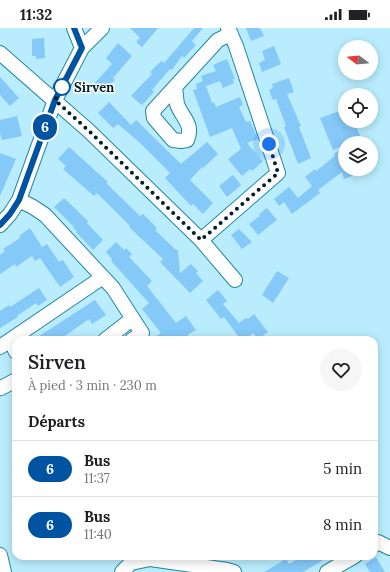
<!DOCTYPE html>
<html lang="fr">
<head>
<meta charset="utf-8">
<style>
  :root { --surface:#fff; --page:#f6f6f6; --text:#202124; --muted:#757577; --line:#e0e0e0 }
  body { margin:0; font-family:Lora,serif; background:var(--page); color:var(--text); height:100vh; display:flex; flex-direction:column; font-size:15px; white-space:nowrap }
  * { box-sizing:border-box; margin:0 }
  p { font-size:13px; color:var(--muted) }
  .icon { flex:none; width:22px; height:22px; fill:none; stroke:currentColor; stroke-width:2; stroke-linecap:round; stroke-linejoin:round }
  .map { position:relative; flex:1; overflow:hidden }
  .side { position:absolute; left:12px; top:308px; width:366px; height:224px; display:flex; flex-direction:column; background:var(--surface); border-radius:12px; box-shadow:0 2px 10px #0003 }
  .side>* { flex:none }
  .badge { padding:0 8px; border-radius:13px; font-size:14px; line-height:26px }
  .needle { width:26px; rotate:286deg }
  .controls { position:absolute; left:338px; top:12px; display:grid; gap:8px }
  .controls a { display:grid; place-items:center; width:40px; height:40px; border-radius:50%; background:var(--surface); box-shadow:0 2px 10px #0003; font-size:20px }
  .you { position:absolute; width:20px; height:20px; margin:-10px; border:3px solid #fff; border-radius:50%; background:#1a73e8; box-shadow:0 0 0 6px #1a73e833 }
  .map>.badge { position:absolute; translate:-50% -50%; box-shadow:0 0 0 2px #fff }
  h2 { padding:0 16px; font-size:15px; line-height:36px }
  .round { display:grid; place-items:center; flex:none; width:42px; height:42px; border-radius:21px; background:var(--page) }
  .overview { display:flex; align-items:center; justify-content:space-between; height:68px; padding:0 16px }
  h1 { font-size:19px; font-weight:600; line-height:30px }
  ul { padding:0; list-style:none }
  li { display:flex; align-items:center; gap:12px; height:56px; padding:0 16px; border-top:1px solid var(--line) }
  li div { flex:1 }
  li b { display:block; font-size:15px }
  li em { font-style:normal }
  li .badge { min-width:44px; font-weight:700; text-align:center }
  .status { display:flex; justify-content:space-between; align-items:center; height:28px; padding:0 20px; background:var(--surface); direction:ltr }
  .status svg { height:11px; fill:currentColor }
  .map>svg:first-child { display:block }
  .building { fill:#85c9f9 }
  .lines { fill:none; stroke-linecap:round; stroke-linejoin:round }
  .minor-casing { stroke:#2287a2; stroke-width:16 }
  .minor { stroke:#fff; stroke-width:14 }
  .line-casing { stroke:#fff; stroke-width:9 }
  .line { stroke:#0053a0; stroke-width:6 }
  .walk { stroke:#021f28; stroke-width:4; stroke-dasharray:0 7.2 }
  .stop-dot { fill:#fff; stroke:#0053a0; stroke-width:2 }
  .labels { text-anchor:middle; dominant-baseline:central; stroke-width:3; stroke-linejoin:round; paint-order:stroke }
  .stop-label { font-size:13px; font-weight:bold; fill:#021f28; stroke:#fff; text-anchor:start }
</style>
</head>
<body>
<div class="status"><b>11:32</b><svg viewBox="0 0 49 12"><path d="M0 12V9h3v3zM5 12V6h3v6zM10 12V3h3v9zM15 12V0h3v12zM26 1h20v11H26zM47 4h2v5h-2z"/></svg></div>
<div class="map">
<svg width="390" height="544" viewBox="0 0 390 544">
  <rect width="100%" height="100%" fill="#b9edfe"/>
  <!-- building -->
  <path class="building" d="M130,0H158L142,19L136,14L140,10Z
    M194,0H203L192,13L196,17L184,30L182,28L172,42L170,41L152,62L154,64L142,77L131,68L152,46L150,44L161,33L164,35Z
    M246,0H260L264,8L251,13Z
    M44,10L45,30L36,31V28H32V11Z
    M118,15L132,28L113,50L115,52L102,65L93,57L112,36L106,30Z
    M274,18L281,36L262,44L259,35L265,32L262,23Z
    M227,31L235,51H233L234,55L223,60L220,53L206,58L212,75L214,74L216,79L240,69L243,77L239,79L246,94L250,93L258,111L247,115L263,133L252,143L250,141L242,148L228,131L241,121L232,100L210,109L193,62L197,61L196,56L203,53L201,48L216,43L213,37Z
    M0,49L19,70L10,78L0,67Z
    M289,50L294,64L287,66L301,98L299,99L311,130L298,136L284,99L286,98L276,71L273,72L269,62L273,60L272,56Z
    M109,74L131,97L136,92L181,136L207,114L218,126L203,140L202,139L190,152L213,175L203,186L193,176L191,178L165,150L170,145L140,115L118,96L113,100L98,85Z
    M345,81V93H354L363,115H345V117L333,122L320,90Z
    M17,88L22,108L2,112L0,105V92Z
    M345,118V141H369L344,151L342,144L318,162L320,165L292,186L284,174L279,178L274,171L289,159L298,170L312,158L305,149L315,141L316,143L335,128L334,126Z
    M69,119L108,154L106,155L140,188L143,186L157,200L155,202L176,222H178L180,245L191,236L198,243L196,245L203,253L190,265L160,234L163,231L129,199L130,198L97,165L94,168L63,141L66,138L58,131Z
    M0,125L16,131L0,168Z
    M233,147L241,157L227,169L219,158Z
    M64,170L88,193L87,195L103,212L93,222L76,204L77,203L73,200L74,199L54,179Z
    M267,180L277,192L258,207L249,196L260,188L259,186Z
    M30,200L42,219L47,216L59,234L63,232L74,249L60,259L40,230L35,233L32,228L16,239L15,236L0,246V227L5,223L3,221L20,210L19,208Z
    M239,201L252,214L242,221L231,207Z
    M116,214L124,222L126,220L132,226L129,229L152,253L147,258L176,295L186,288L196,302L189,306L185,312H150L161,305L142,281L149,275L111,233L112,231L106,224Z
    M277,243L289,250L273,275L262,267Z
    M39,260L47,272L38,278L36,275L17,288L18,289L0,300V283L9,277L10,279Z
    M218,262L227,273L223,276L239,295L246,290L248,291L254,286L268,304L258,311L253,305L245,312H241L224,289L221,291L206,272Z
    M95,272L106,287L92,296L89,291L59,312H33Z
    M303,528H330L303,544H264L286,531L289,536Z
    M376,529L385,544H370L365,536Z"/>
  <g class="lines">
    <!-- minor casing -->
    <g class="minor-casing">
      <path id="minor" d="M74,0L82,20
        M0,25L89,103L201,212L235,252
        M175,60C176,65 176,71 177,76C182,90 194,96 187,112L181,113L173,112L154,90L153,83L218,12L231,6
        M19,172L33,179L45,187L113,260L142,305L132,312
        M0,197L10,186L19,172L55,72L82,20L102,0
        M201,212L278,145L236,18L228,0
        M10,312L16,324
        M105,312L132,291
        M0,319L103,249
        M0,359L1,360L16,352
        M374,517L378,514L390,520
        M0,527L4,544
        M122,544L131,535L150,531L227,542L234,544
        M327,544L355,528"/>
    </g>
    <!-- minor -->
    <use href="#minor" class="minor"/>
  </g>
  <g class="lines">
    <!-- line casing -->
    <g class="line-casing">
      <path id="line" d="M0,197L10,186L19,172L55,72L82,20L74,0"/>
    </g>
    <!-- line -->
    <use href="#line" class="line"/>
    <!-- walk -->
    <path class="walk" d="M62,59L64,55L55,72L89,103L201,212L278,145L269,116"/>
  </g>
  <!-- markers -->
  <circle class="stop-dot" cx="62" cy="59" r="8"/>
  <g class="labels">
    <!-- stop labels -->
    <g class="stop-label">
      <text x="74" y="59">Sirven</text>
    </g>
  </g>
</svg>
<div class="controls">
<a><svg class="needle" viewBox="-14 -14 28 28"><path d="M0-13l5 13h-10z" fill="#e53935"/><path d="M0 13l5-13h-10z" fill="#757577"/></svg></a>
<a><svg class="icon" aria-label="locate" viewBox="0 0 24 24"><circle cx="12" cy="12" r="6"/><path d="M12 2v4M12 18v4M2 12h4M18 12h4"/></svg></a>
<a><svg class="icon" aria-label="layers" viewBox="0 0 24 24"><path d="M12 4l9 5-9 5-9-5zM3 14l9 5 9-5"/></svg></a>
</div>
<div class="you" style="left:269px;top:116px"></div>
<b class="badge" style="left:45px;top:99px;background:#0053a0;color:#fff">6</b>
<section class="side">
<div class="overview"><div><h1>Sirven</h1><p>À pied · 3 min · 230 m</p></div><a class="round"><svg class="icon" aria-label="heart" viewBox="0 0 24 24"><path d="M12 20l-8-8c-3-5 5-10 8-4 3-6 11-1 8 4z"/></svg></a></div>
<h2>Départs</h2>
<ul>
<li><span class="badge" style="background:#0053a0;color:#fff">6</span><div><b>Bus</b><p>11:37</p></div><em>5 min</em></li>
<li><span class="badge" style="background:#0053a0;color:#fff">6</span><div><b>Bus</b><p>11:40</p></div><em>8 min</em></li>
</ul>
</section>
</div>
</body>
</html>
